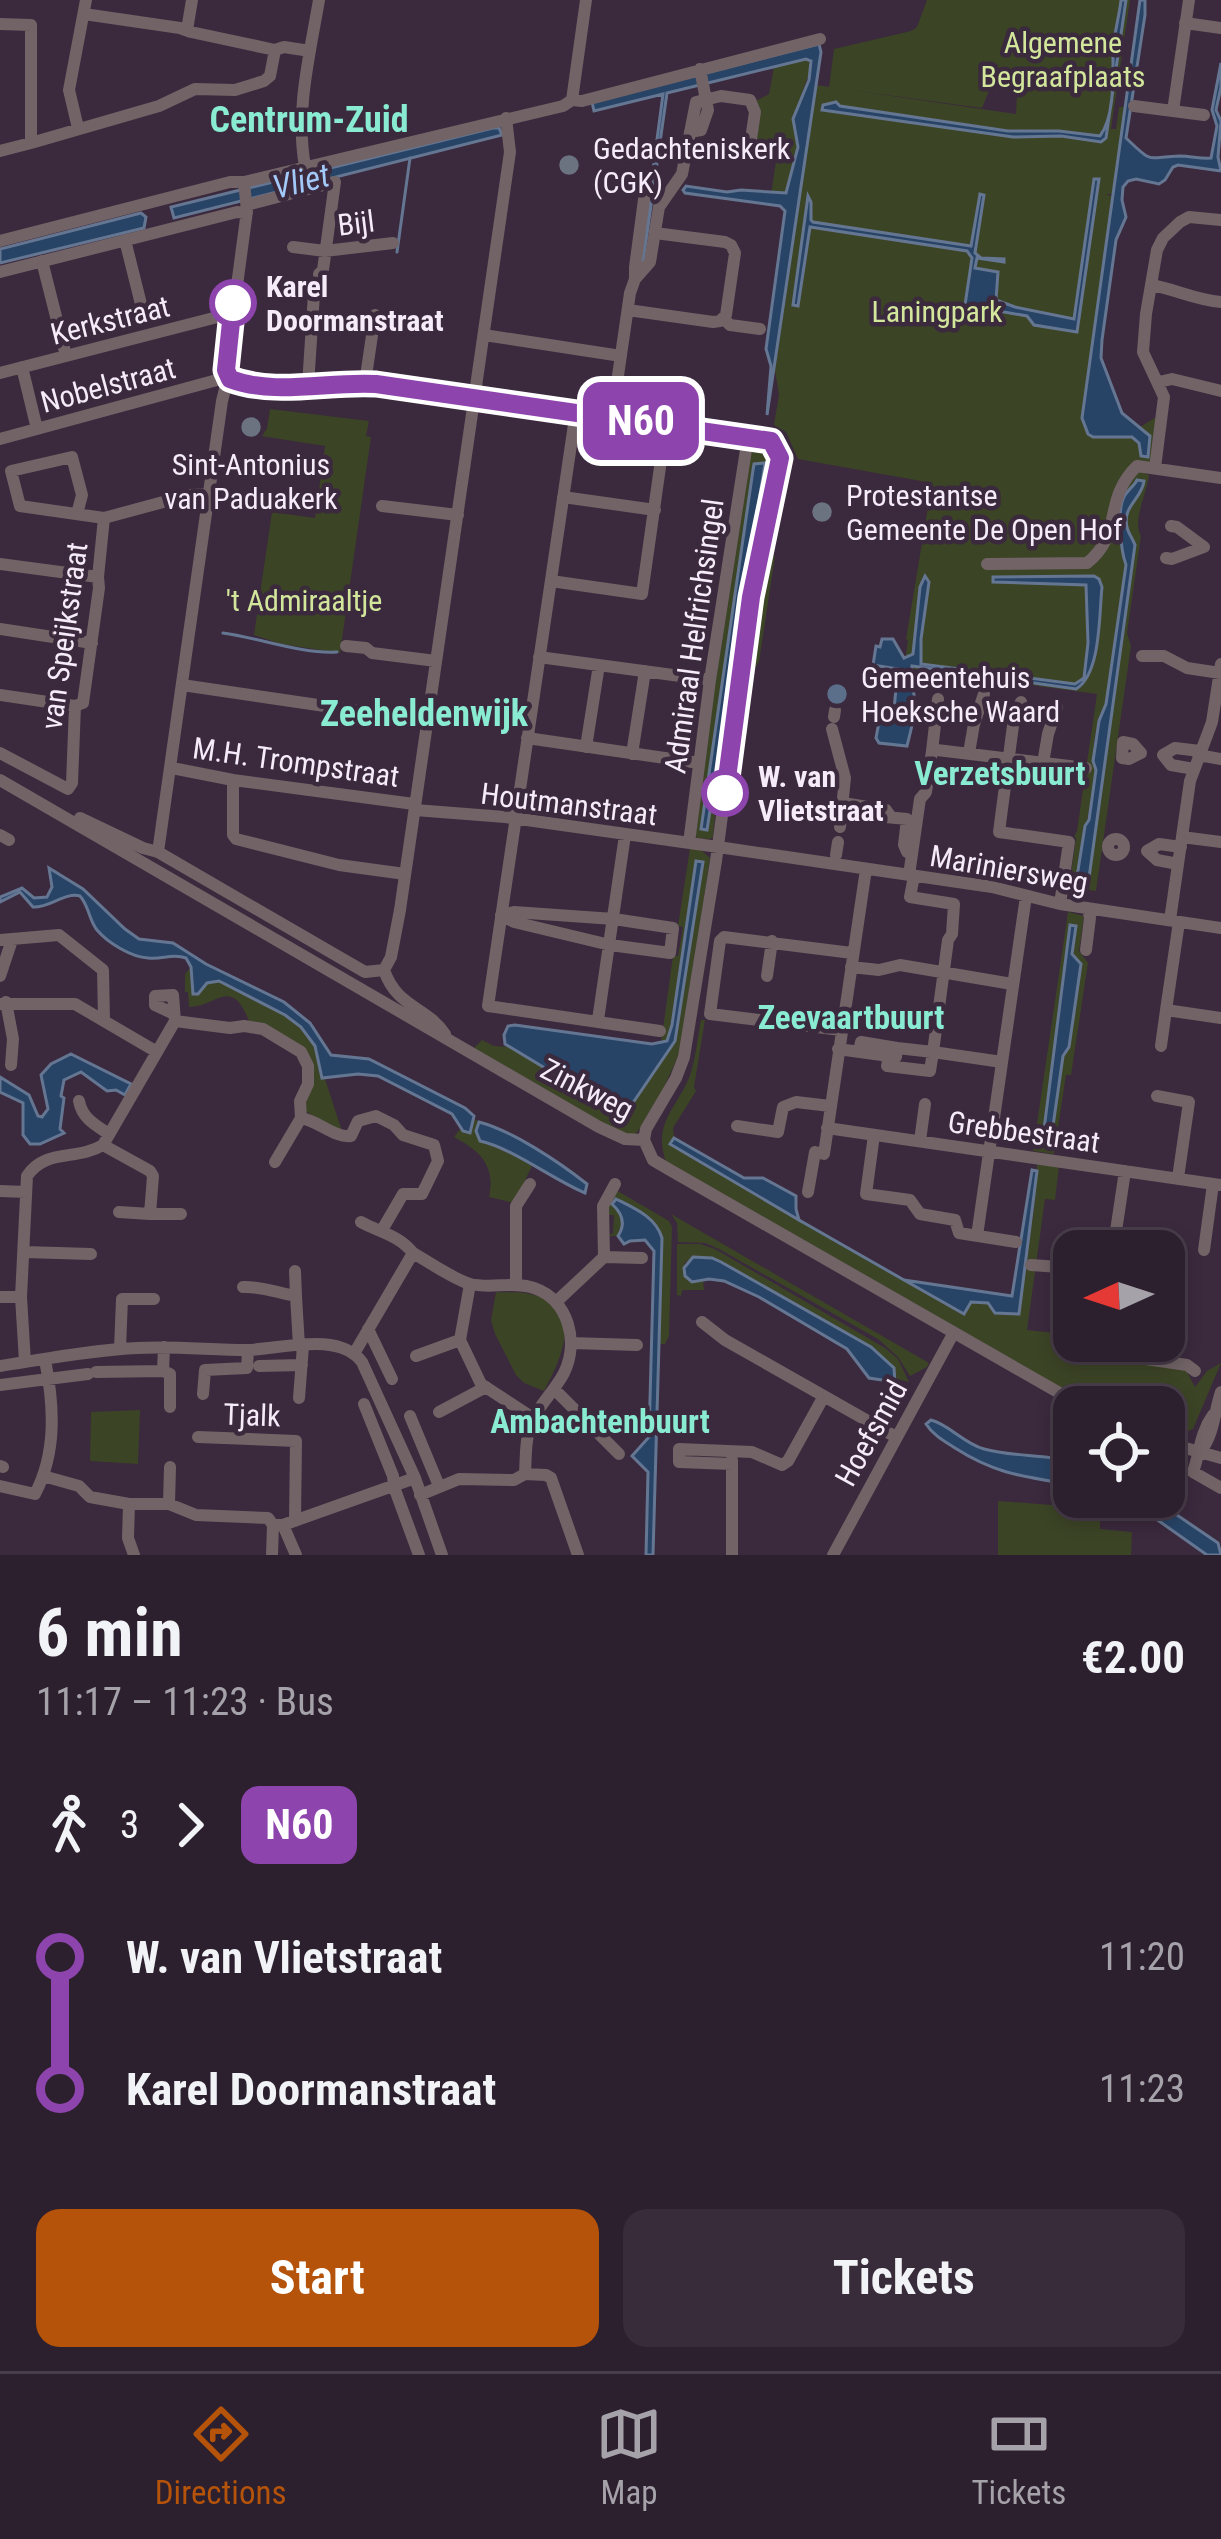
<!DOCTYPE html>
<html lang="en">
<head>
<meta charset="utf-8">
<style>
  :root { --surface:#2c1f2e; --page:#382c3a; --text:#f1f3f6; --muted:#a6a2aa; --line:#483d4a; --accent:#b45309 }
  body { margin:0; font-family:"Roboto Condensed",sans-serif; background:var(--page); color:var(--text); height:100vh; display:flex; flex-direction:column; font-size:45px; white-space:nowrap }
  * { box-sizing:border-box; margin:0 }
  p { font-size:39px; color:var(--muted) }
  .icon { flex:none; width:66px; height:66px; fill:none; stroke:currentColor; stroke-width:2; stroke-linecap:round; stroke-linejoin:round }
  .map { position:relative; height:1555px; overflow:hidden }
  .details { display:flex; flex-direction:column; background:var(--surface); flex:1 }
  .details>* { flex:none }
  .badge { padding:0 24px; border-radius:18px; font-size:42px; line-height:78px }
  .needle { width:78px; rotate:267deg }
  .fabs { position:absolute; left:1053px; top:1230px; display:grid; gap:24px }
  .fabs a { display:grid; place-items:center; width:132px; height:132px; border-radius:24px; background:var(--surface); box-shadow:0 6px 18px #0003,0 0 0 3px var(--line); font-size:60px }
  .map>.badge { position:absolute; translate:-50% -50%; box-shadow:0 0 0 6px #fff }
  .legs { display:flex; align-items:center; gap:18px; height:132px; padding:0 36px; font-size:39px }
  .legs p { margin-inline-start:auto }
  .head { display:flex; align-items:center; justify-content:space-between; height:204px; padding:0 36px }
  h1 { font-size:66px; font-weight:700; line-height:90px }
  .button { display:flex; gap:24px; margin-top:auto; padding:24px 36px }
  .button a { flex:1; height:138px; border-radius:24px; background:var(--accent); color:#fff; font-size:48px; font-weight:700; line-height:138px; text-align:center }
  .button a+a { background:var(--page); color:var(--text) }
  ul { padding:0 36px; list-style:none }
  li { display:flex; align-items:center; gap:42px; height:132px; font-size:45px }
  li i { display:grid; place-items:center; width:18px; height:100%; margin:0 15px; background:currentColor }
  li i::after { content:''; width:30px; height:30px; margin:-15px; border:9px solid; border-radius:50%; background:var(--surface) }
  li p { margin-inline-start:auto }
  li:first-child i { background:linear-gradient(#0000 50%,currentColor 0) }
  li:last-child i { background:linear-gradient(currentColor 50%,#0000 0) }
  .dock { display:flex; justify-content:space-around; align-items:center; height:168px; border-top:3px solid var(--line); background:var(--surface); font-size:33px; color:var(--muted) }
  .dock a { display:grid; justify-items:center; gap:6px }
  .dock .selected { color:var(--accent) }
  .map>svg:first-child { display:block }
  .green { fill:#3c4426; fill-rule:evenodd }
  .water { fill:#274467; stroke:#657692; stroke-width:3 }
  .lines { fill:none; stroke-linecap:round; stroke-linejoin:round }
  .stream { stroke:#657692; stroke-width:3 }
  .minor { stroke:#716366; stroke-width:12 }
  .line-1-casing { stroke:#fff; stroke-width:27 }
  .line-1 { stroke:#8e44ad; stroke-width:18 }
  .worship-dot { fill:#6b7280; stroke:#3b293d; stroke-width:4.5 }
  .stop-1-dot { fill:#fff; stroke:#8e44ad; stroke-width:6 }
  .service-dot { fill:#5c6f8a; stroke:#3b293d; stroke-width:4.5 }
  .labels { text-anchor:middle; dominant-baseline:central; stroke-width:9; stroke-linejoin:round; paint-order:stroke }
  .park-label { font-size:30px; fill:#d3e79c; stroke:#3b293d }
  .poi-label { font-size:30px; fill:#f6ebf8; stroke:#3b293d; text-anchor:start }
  .street-label { font-size:30px; fill:#f6ebf8; stroke:#3b293d }
  .stop-label { font-size:30px; font-weight:bold; fill:#f6ebf8; stroke:#3b293d; text-anchor:start }
  .water-label { font-size:33px; font-style:italic; fill:#a3c9f9; stroke:#3b293d }
  .neighbourhood-label { font-size:33px; font-weight:bold; fill:#89ebd2; stroke:#3b293d }
  .quarter-label { font-size:36px; font-weight:bold; fill:#89ebd2; stroke:#3b293d }
</style>
</head>
<body>
<div class="map">
<svg width="1221" height="1555" viewBox="0 0 1221 1555">
  <rect width="100%" height="100%" fill="#3b293d"/>
  <!-- green -->
  <path class="green" d="M927,0H1130L1111,129H1116L1119,107H1125L1114,194H1106L1114,197L1082,418L1088,434C1116,435 1133,428 1145,457L1148,456L1150,438L1140,427L1158,416L1151,462L1142,472L1149,475C1147,494 1132,520 1141,536L1127,633L1131,646L1096,891L1069,887L1076,838L1074,837L1077,831L1097,694L904,668L908,640L906,639L932,483L798,459L786,432L774,425L779,395L775,370L816,85L1016,114L1017,93L990,88L982,108L829,87L834,49L911,31L917,27ZM1131,534L1135,546L1089,884L1076,883L1096,770C1090,752 1096,720 1106,704Z
    M806,58L812,65L793,119L798,147L788,190L781,195L771,194L777,155L746,150L750,104L769,94L774,67Z
    M270,409L369,421L366,436L371,437L340,653L281,644L254,635L272,512L315,518L325,446L261,436L267,429Z
    M753,444L769,449L774,457L720,798L716,803L713,837L710,839L697,838L694,833L748,450ZM754,465L766,468L744,584L707,829H701Z
    M767,555L775,556L759,662L754,670L746,736L739,729L756,600Z
    M690,848L700,849L710,858L682,1045C677,1061 648,1125 635,1134C632,1136 628,1136 625,1137L473,1049L482,1040L494,1046L509,1047L621,1114L626,1113L675,1041L702,863L697,861L671,1034L667,1041L661,1043L673,956H678L683,927L678,926Z
    M1068,912L1084,916L1079,951L1088,963L1071,1075H1066L1054,1154L1033,1151ZM1076,927L1072,954L1081,964L1069,1047L1063,1056L1050,1146L1042,1144Z
    M191,967L193,994H198L202,987L212,981C237,984 296,1017 311,1038C318,1048 318,1063 320,1075L325,1079L342,1131L339,1134L306,1111L304,1097L310,1065L249,1021C231,975 216,1007 189,1007L188,992H185V974Z
    M701,1020H705L694,1087L696,1091L673,1128L674,1138L671,1144L963,1314L970,1302L989,1303L1019,1313L1034,1209L1037,1163L1059,1166L1055,1200L1045,1199L1027,1330L1074,1335V1341H1097L1095,1356L1186,1370L1195,1387L1207,1371L1221,1363L1193,1429L1184,1433L1174,1430L1178,1417L1164,1411V1407H1154L1133,1398L1128,1407L1086,1402L666,1162C651,1120 682,1105 692,1069C696,1054 698,1036 701,1020Z
    M475,1119L479,1122L477,1126L480,1141L496,1145L532,1166L514,1203L489,1197C496,1166 480,1151 454,1137L461,1128L470,1132Z
    M616,1190L669,1221L672,1227L669,1336L665,1344H659L661,1232L612,1204C622,1213 626,1224 618,1236H607L613,1233L614,1215H608L606,1202Z
    M671,1214L929,1363L927,1367L910,1376L898,1357L878,1339L719,1249L705,1243L678,1242L677,1223Z
    M677,1244H700L715,1249L885,1348L898,1359L909,1382L897,1379C895,1364 882,1356 871,1347L712,1258C701,1258 692,1255 684,1264L697,1282L703,1280L704,1290H682L681,1296L677,1295Z
    M496,1292C508,1293 522,1291 534,1295C585,1309 561,1360 544,1391L524,1383L516,1375L495,1334L491,1320Z
    M140,1410L138,1464L90,1461L91,1412Z
    M998,1501L1092,1508L1100,1514V1529L1132,1532L1131,1555H998Z"/>
  <!-- water -->
  <path class="water" d="M1121,0H1126L1106,138L1101,142L1061,136L1013,137L822,110L823,105L836,102L840,106L1008,131H1059L1100,136C1114,117 1113,83 1113,59C1112,40 1119,19 1121,0Z
    M1140,0H1145V15L1126,138C1154,165 1146,157 1180,156C1191,156 1201,159 1211,158L1217,126L1212,110L1221,63V87L1216,110L1221,121L1218,157L1221,171L1178,165L1173,167L1165,180L1159,184L1136,179L1128,181L1123,187L1122,200L1126,217L1116,240L1102,340L1101,358L1122,413L1150,436L1148,457L1141,456L1139,443L1132,437H1093L1088,434L1082,418Z
    M819,44L821,52L767,415L771,366L766,349L785,211L780,206L685,193L683,190L686,186L727,192L741,190L786,193L798,147L793,119L809,80L811,61L806,59L667,93L643,262L641,261L663,94L594,111L592,102Z
    M493,128H499L502,135L174,218L171,207Z
    M1094,179H1099L1077,332L1034,325L1027,316L965,305L972,258L967,251L810,227L798,306L793,305L808,196L811,202V220L813,222L971,246L980,194L984,195L975,253L981,258L1004,259V262L977,258L975,268L998,272L996,300L1015,307L1074,319Z
    M141,213L146,217L144,228L0,263V249Z
    M765,463L707,830L701,829L753,470L754,464Z
    M1137,480L1144,481C1142,499 1122,506 1127,527C1128,533 1133,539 1135,545L1088,885L1076,883L1085,826L1089,820L1096,770L1093,761L1099,721L1106,704L1126,565C1121,551 1116,509 1125,495C1128,490 1134,486 1137,480Z
    M925,576L929,582L921,639V664L1075,684L1084,678L1088,643L1086,585L993,582V577L1094,576L1099,579L1102,587C1099,615 1101,674 1076,689L912,666L911,674L916,709L907,746L879,743L876,738L880,717L893,719L898,669L873,665L876,646L880,647L882,639H893L904,658L913,654L920,587Z
    M696,861L703,862L675,1041L626,1113L621,1114L505,1044L504,1035L508,1026L515,1025L652,1044L667,1041L672,1025Z
    M49,868L83,889L125,929L139,939L173,943L206,964L284,1002L310,1023L331,1055L369,1059L465,1108L474,1116L470,1133L463,1131L452,1114L378,1076L358,1074L322,1078L315,1046L301,1027L285,1015L219,981L207,983L198,994H193L191,967L186,958C172,953 162,960 148,958C131,957 108,943 97,930C89,920 89,906 80,896C64,892 50,908 33,907L20,892L0,902V897L22,888L34,898L47,897L52,887Z
    M1070,925L1076,926L1072,954L1081,964L1069,1047L1063,1056L1050,1147L1042,1145Z
    M71,1054L131,1084L125,1095L116,1090L107,1091L81,1072L64,1080L61,1096L64,1098L60,1129L64,1133L40,1144H30L23,1135V1103L0,1092V1077L29,1095L38,1116L42,1117L48,1109L41,1075L51,1064Z
    M479,1122C513,1131 559,1162 587,1184L585,1193C552,1179 512,1148 480,1141L476,1131Z
    M674,1138L744,1178H763L796,1196V1209L799,1220L670,1144Z
    M1032,1170L1037,1171L1019,1314L995,1313L988,1303L971,1302L964,1314L904,1280L1012,1296Z
    M616,1199C634,1208 656,1217 662,1238L653,1555H646L648,1472L632,1456L649,1437L654,1251L645,1240L630,1241L624,1244L618,1236C626,1224 622,1213 612,1204Z
    M693,1257L712,1258L721,1262L871,1347L894,1368L895,1382L869,1378L847,1349L759,1297L724,1281L709,1279L692,1282L685,1276L684,1268Z
    M931,1420C950,1425 963,1443 984,1449C1013,1457 1044,1454 1074,1462V1485C1027,1477 997,1475 955,1448C944,1441 933,1435 926,1424Z
    M1125,1497H1150L1155,1500L1218,1543L1221,1555H1207Z"/>
  <g class="lines">
    <!-- stream -->
    <path class="stream" d="M397,252L410,158
      M223,633C260,638 301,654 337,652
      M799,1220L904,1280"/>
    <!-- minor -->
    <path class="minor" d="M84,14L180,28L191,32L275,50L284,47L310,51
      M1185,23L1221,28
      M0,24L31,25V143L159,106L195,89L235,90L264,81L270,76L275,50
      M187,30L192,0
      M572,100L586,0
      M1134,106L1204,115
      M1173,111L1189,0
      M78,128L69,90L86,0
      M690,132L701,130L708,110L700,69
      M0,151L31,143
      M305,166C295,112 310,53 319,0
      M247,205L335,182L323,270L319,274L320,292
      M125,240L144,316
      M0,241L230,182H244L563,106L572,100L582,101L820,39
      M293,247L325,251L393,243
      M42,261L66,356
      M0,272L237,212L247,213
      M635,279L650,262L659,207L682,174L696,102L721,96L750,100L755,112L750,146L772,152
      M1151,285C1175,289 1196,300 1221,302
      M628,310L713,322L720,321L726,315L735,253L731,245L725,242L655,233
      M724,319L730,325L760,329
      M484,335L621,356
      M22,367L37,429
      M0,373L233,313
      M228,377C268,398 333,381 378,384L771,441L780,458L751,597L716,861L684,1057L676,1078L646,1129L644,1140
      M1159,382L1172,379L1221,391
      M365,383L375,315
      M308,385L314,294
      M576,411L488,1006L660,1031
      M612,417L630,293L635,279V267L647,177
      M0,439L228,377
      M1155,468L1164,397L1143,352L1146,314L1157,250L1163,238L1180,222L1189,217L1221,220
      M563,497L655,510
      M382,506L458,515
      M77,514L82,495L72,457L11,471L20,506L104,518
      M1166,558L1172,559L1204,547L1177,527L1171,526
      M0,564L98,577
      M987,564L1087,563C1124,534 1102,500 1137,466L1221,478
      M551,581L642,594L666,425
      M0,629L92,643
      M346,646L366,648L372,653L436,661
      M1142,656H1164L1187,668L1220,673
      M539,657L710,680
      M182,685L427,721
      M0,695L75,706
      M938,699L932,751L937,750L1086,768
      M1021,702L1014,718L999,832L1069,842L1060,904
      M834,717L835,710
      M832,729L845,778L840,827
      M527,738L699,763
      M1123,742L1133,744L1141,753L1129,759L1122,758Z
      M586,747L599,665
      M0,753L68,789L72,783L75,706L83,703L99,588L98,577L104,518L189,495L209,494
      M969,753L974,724L984,694
      M632,754L645,671
      M1198,755L1221,759
      M1043,763L1048,734L1057,707
      M172,768L233,780L414,804
      M1194,769L1171,765L1163,755L1175,748L1200,751
      M0,780L599,1127L625,1139L644,1140
      M233,780V835L236,839L339,865L405,874
      M843,803L886,810L891,817
      M415,810L505,817L718,847L992,887L1060,904L1221,928
      M842,813L907,819L904,845L907,852
      M80,818L143,848L158,852L365,972L384,970C397,1008 426,1006 445,1034
      M0,835L9,840
      M1182,837L1221,842
      M1108 847a8 8 0 1 1 16 0a8 8 0 1 1-16 0Z
      M689,843L710,680L748,437
      M158,852L222,401L228,377L226,367L247,211L244,182
      M836,855L838,842
      M1178,864L1157,860L1147,851L1159,844L1181,847
      M909,875L920,799L926,792L932,751
      M514,912L614,919L673,928L670,953L610,945L514,922L501,915Z
      M1170,920L1190,781L1212,722L1221,664
      M1179,922L1166,1010L1221,1018
      M0,940L59,935L103,970L104,1020
      M1086,950L1090,918L1088,908
      M851,967L879,970L900,965L1012,984
      M384,970L391,957L400,910L510,152L506,118
      M0,976L12,940
      M767,976L772,941
      M6,1002L13,1039L11,1065
      M0,1004H75L157,1052
      M172,1013L155,1005V996L173,995L175,1021
      M598,1020L625,835
      M841,1030L710,1014L720,941L724,937L852,953
      M1161,1046L1166,1010
      M838,1049L889,1056L887,1066L930,1071L933,1052L1002,1062
      M859,1052L861,1042L897,1048
      M889,1056L896,1057L897,1048L933,1052L948,940L952,934L954,904L910,897L914,876
      M1157,1096L1189,1102L1178,1178
      M79,1101C82,1118 95,1125 109,1134
      M301,1118C319,1121 334,1138 351,1136L358,1121L376,1116L394,1125L403,1135L434,1145L438,1161L422,1194H403L382,1230
      M737,1126L778,1132L783,1107L796,1102L830,1106
      M827,1128L1221,1185
      M874,1135L866,1194L910,1200L920,1214L955,1220L959,1233L1016,1242
      M644,1140L653,1160L670,1170L1084,1407
      M920,1141L925,1104
      M103,1145L150,1171L153,1176L150,1214H181
      M0,1191L26,1192
      M808,1192L815,1152L824,1154L866,869
      M119,1212L150,1214
      M361,1222C379,1232 399,1235 413,1253C429,1262 453,1279 470,1284C491,1289 513,1281 534,1288C569,1300 579,1342 564,1373C555,1390 541,1403 533,1419C525,1436 526,1456 525,1474L514,1480L459,1479L420,1495
      M977,1236L1026,896
      M1204,1250L1213,1184
      M1113,1251L1125,1171
      M24,1252L91,1254
      M604,1257L642,1258
      M1031,1265L1074,1268
      M295,1271L296,1296
      M1164,1281H1166
      M470,1284L460,1340L481,1384L533,1418
      M516,1284V1206L530,1184
      M243,1287C262,1286 277,1293 296,1296L299,1346
      M0,1297H21
      M556,1302L604,1257L603,1206L615,1184
      M702,1322L725,1340L896,1437
      M368,1329L392,1379
      M1100,1341L1098,1352L1187,1365L1195,1371
      M571,1343L637,1345
      M120,1349L122,1299H154
      M355,1352L413,1253
      M416,1356L460,1340
      M25,1362L21,1297L27,1176C46,1148 77,1161 103,1145L175,1021L230,1028L244,1026L263,1029L301,1052L308,1066V1084L300,1101L301,1118L275,1162
      M0,1366C45,1359 92,1350 137,1348C174,1346 211,1350 248,1350C281,1349 339,1331 362,1362L415,1478L442,1555
      M259,1366L302,1365
      M163,1371L170,1374V1407
      M96,1372L163,1371L164,1347
      M0,1385L88,1374
      M554,1389L619,1454
      M203,1394L205,1370L247,1368L248,1350
      M299,1398L303,1346
      M364,1404L393,1476L394,1487L419,1555
      M439,1412L486,1387
      M1213,1415C1200,1433 1200,1452 1193,1472L1221,1488
      M410,1416L439,1486
      M198,1437L296,1441L295,1521
      M1164,1442L1221,1458
      M1201,1451C1214,1434 1214,1413 1221,1392
      M732,1464L679,1462V1449L752,1452L782,1465L788,1461L824,1396
      M0,1466L3,1467
      M525,1474L546,1475L551,1478L578,1555
      M43,1476L79,1486L90,1497L129,1504L128,1538L134,1555
      M0,1486L35,1494C57,1452 54,1405 45,1360
      M129,1504H169L196,1515L268,1518L273,1525H283L415,1478
      M169,1504L170,1467
      M283,1525L296,1555
      M272,1555L273,1525
      M732,1555V1460
      M833,1555L953,1334"/>
  </g>
  <g class="lines">
    <!-- line-1 casing -->
    <g class="line-1-casing">
      <path id="line-1" d="M233,303L226,370L230,379C275,396 328,381 376,384L771,441L780,458L751,597L725,793"/>
    </g>
    <!-- line-1 -->
    <use href="#line-1" class="line-1"/>
  </g>
  <!-- markers -->
  <g class="worship-dot">
    <circle cx="569" cy="165" r="12"/>
    <circle cx="251" cy="427" r="12"/>
    <circle cx="822" cy="512" r="12"/>
  </g>
  <g class="stop-1-dot">
    <circle cx="233" cy="303" r="21"/>
    <circle cx="725" cy="793" r="21"/>
  </g>
  <circle class="service-dot" cx="837" cy="694" r="12"/>
  <g class="labels">
    <!-- park labels -->
    <g class="park-label">
      <text x="1063" y="42">Algemene<tspan x="1063" dy="34">Begraafplaats</tspan></text>
      <text x="937" y="311">Laningpark</text>
      <text x="304" y="600">'t Admiraaltje</text>
    </g>
    <!-- poi labels -->
    <g class="poi-label">
      <text x="593" y="148">Gedachteniskerk<tspan x="593" dy="34">(CGK)</tspan></text>
      <text x="251" y="464" text-anchor="middle">Sint-Antonius<tspan x="251" dy="34">van Paduakerk</tspan></text>
      <text x="846" y="495">Protestantse<tspan x="846" dy="34">Gemeente De Open Hof</tspan></text>
      <text x="861" y="677">Gemeentehuis<tspan x="861" dy="34">Hoeksche Waard</tspan></text>
    </g>
    <!-- street labels -->
    <g class="street-label">
      <text transform="translate(356 223) rotate(-7)">Bijl</text>
      <text transform="translate(110 320) rotate(-14)">Kerkstraat</text>
      <text transform="translate(108 385) rotate(-15)">Nobelstraat</text>
      <text transform="translate(64 636) rotate(-82)">van Speijkstraat</text>
      <text transform="translate(694 636) rotate(-82)">Admiraal Helfrichsingel</text>
      <text transform="translate(296 762) rotate(8)">M.H. Trompstraat</text>
      <text transform="translate(569 804) rotate(7)">Houtmanstraat</text>
      <text transform="translate(1009 869) rotate(10)">Mariniersweg</text>
      <text transform="translate(587 1089) rotate(27)">Zinkweg</text>
      <text transform="translate(1024 1132) rotate(8)">Grebbestraat</text>
      <text transform="translate(252 1415) rotate(2)">Tjalk</text>
      <text transform="translate(871 1433) rotate(-61)">Hoefsmid</text>
    </g>
    <!-- stop labels -->
    <g class="stop-label">
      <text x="266" y="286">Karel<tspan x="266" dy="34">Doormanstraat</tspan></text>
      <text x="758" y="776">W. van<tspan x="758" dy="34">Vlietstraat</tspan></text>
    </g>
    <!-- water labels -->
    <g class="water-label">
      <text transform="translate(301 181) rotate(-14)">Vliet</text>
    </g>
    <!-- neighbourhood labels -->
    <g class="neighbourhood-label">
      <text x="1000" y="773">Verzetsbuurt</text>
      <text x="851" y="1017">Zeevaartbuurt</text>
      <text x="600" y="1421">Ambachtenbuurt</text>
    </g>
    <!-- quarter labels -->
    <g class="quarter-label">
      <text x="309" y="120">Centrum-Zuid</text>
      <text x="424" y="714">Zeeheldenwijk</text>
    </g>
  </g>
</svg>
<div class="fabs">
<a><svg class="needle" viewBox="-14 -14 28 28"><path d="M0-13l5 13h-10z" fill="#e53935"/><path d="M0 13l5-13h-10z" fill="#a6a2aa"/></svg></a>
<a><svg class="icon" aria-label="locate" viewBox="0 0 24 24"><circle cx="12" cy="12" r="6"/><path d="M12 2v4M12 18v4M2 12h4M18 12h4"/></svg></a>
</div>
<b class="badge" style="left:641px;top:421px;background:#8e44ad;color:#fff">N60</b>
</div>
<section class="details">
<div class="head"><div><h1>6 min</h1><p>11:17 – 11:23 · Bus</p></div><b>€2.00</b></div>
<div class="legs"><svg class="icon" aria-label="walk" viewBox="0 0 24 24"><circle cx="13" cy="4" r="2"/><path d="M13 8l-2 6 4 7M11 14l-3 7M7 12l3-4h3l4 4"/></svg>3<svg class="icon" aria-label="forward" viewBox="0 0 24 24"><path d="M9 5l7 7-7 7"/></svg><b class="badge" style="background:#8e44ad;color:#fff">N60</b></div>
<ul>
<li><i style="color:#8e44ad"></i><b>W. van Vlietstraat</b><p>11:20</p></li>
<li><i style="color:#8e44ad"></i><b>Karel Doormanstraat</b><p>11:23</p></li>
</ul>
<div class="button"><a>Start</a><a>Tickets</a></div>
</section>
<nav class="dock">
<a class="selected"><svg class="icon" aria-label="directions" viewBox="0 0 24 24"><path d="M12 3l9 9-9 9-9-9zM9 14v-3h6M13 9l2 2-2 2"/></svg>Directions</a>
<a><svg class="icon" aria-label="map" viewBox="0 0 24 24"><path d="M3 6l6-2 6 2 6-2v14l-6 2-6-2-6 2zM9 4v14M15 6v14"/></svg>Map</a>
<a><svg class="icon" aria-label="tickets" viewBox="0 0 24 24"><path d="M3 7h18v10H3zM15 7v10"/></svg>Tickets</a>
</nav>
</body>
</html>
